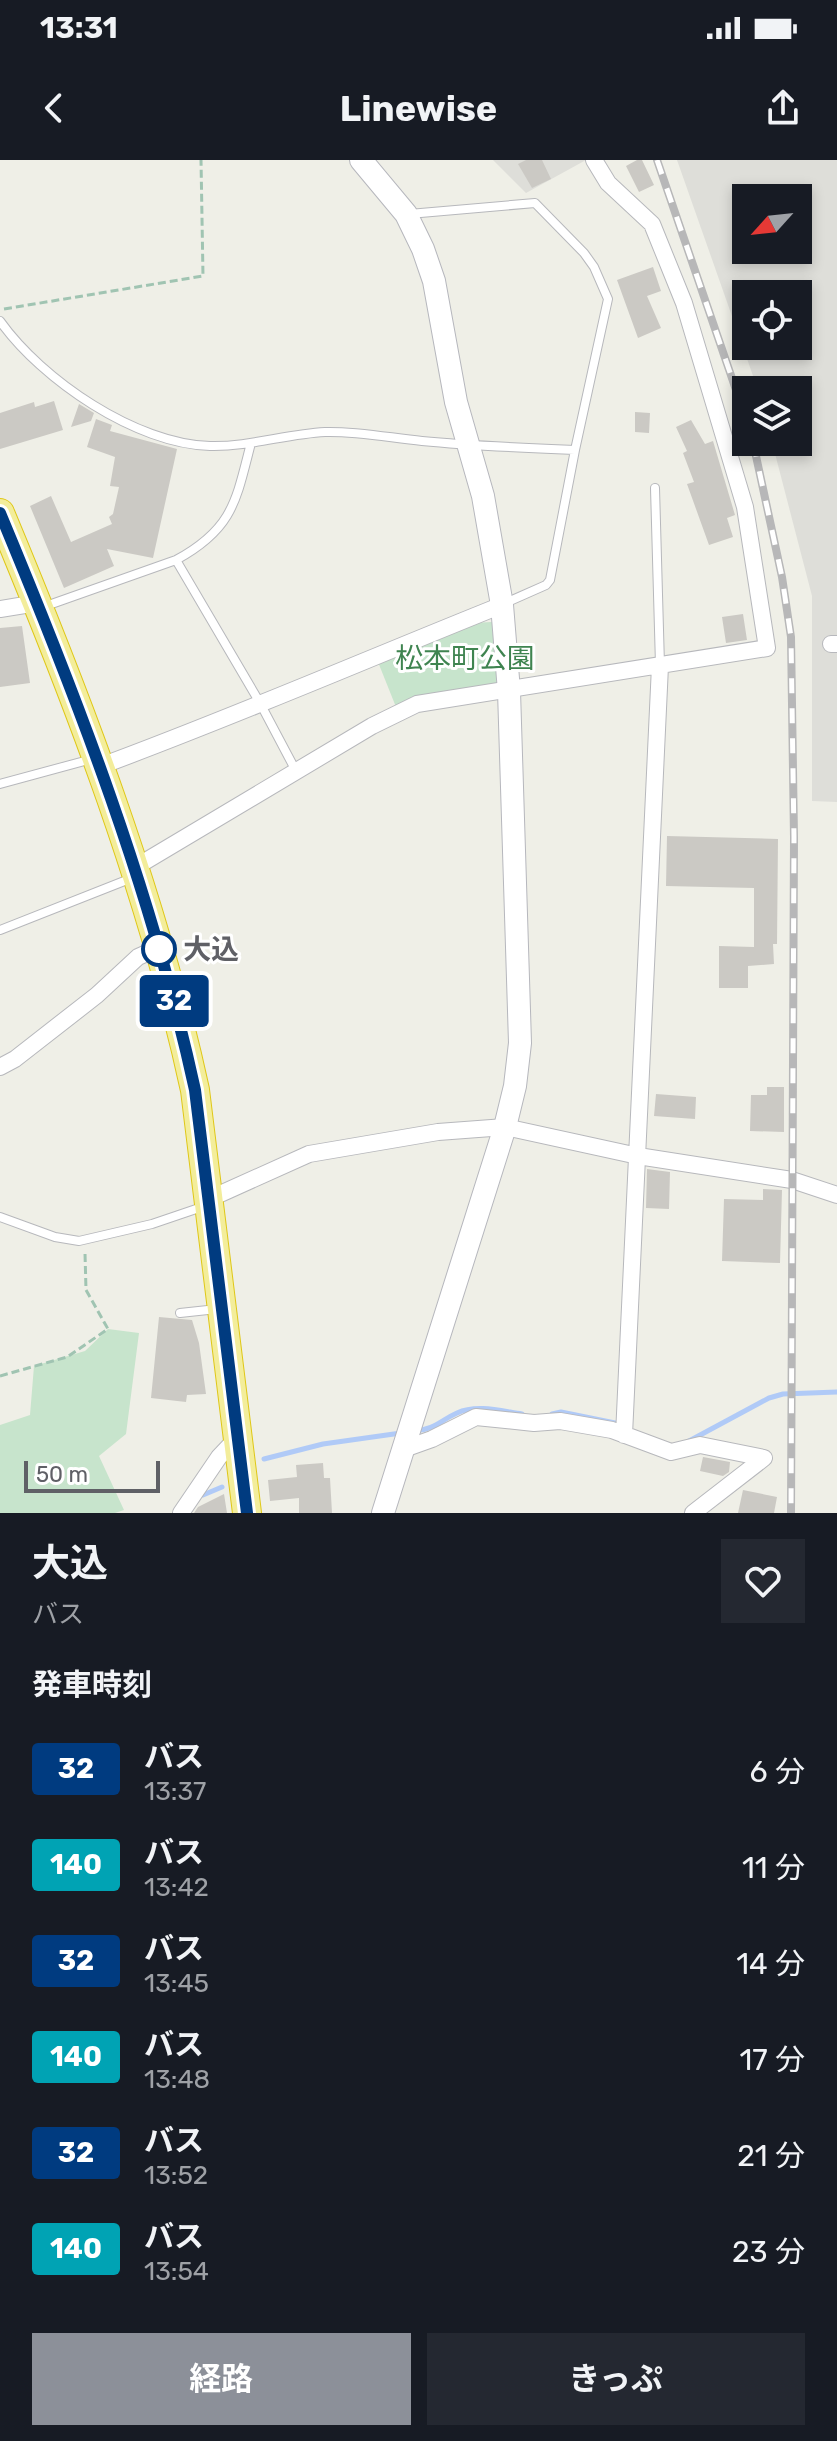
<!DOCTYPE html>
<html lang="ja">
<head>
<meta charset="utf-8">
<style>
  :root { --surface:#171b24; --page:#242831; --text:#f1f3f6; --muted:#9ea1a6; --accent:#8c9099 }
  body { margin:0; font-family:Rubik,"Noto Sans JP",sans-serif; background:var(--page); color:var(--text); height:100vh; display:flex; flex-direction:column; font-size:30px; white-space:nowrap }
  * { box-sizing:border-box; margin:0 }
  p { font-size:26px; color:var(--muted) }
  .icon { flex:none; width:44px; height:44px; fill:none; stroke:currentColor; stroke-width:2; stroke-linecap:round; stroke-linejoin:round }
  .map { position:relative; height:1353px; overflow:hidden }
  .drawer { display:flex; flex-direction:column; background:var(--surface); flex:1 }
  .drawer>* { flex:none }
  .badge { padding:0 16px; border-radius:6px; font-size:28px; line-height:52px }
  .needle { width:52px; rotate:243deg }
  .controls { position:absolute; left:732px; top:24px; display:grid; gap:16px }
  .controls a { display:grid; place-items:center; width:80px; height:80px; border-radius:0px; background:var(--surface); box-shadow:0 4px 12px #0003; font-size:40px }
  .scale { position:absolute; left:24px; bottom:20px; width:136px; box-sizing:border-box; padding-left:8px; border:4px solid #5f6066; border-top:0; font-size:22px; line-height:28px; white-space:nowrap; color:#5f6066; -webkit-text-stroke:6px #fff; paint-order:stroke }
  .map>.badge { position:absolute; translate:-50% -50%; box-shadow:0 0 0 4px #fff }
  h2 { padding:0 32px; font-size:30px; line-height:72px }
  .round { display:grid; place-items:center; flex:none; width:84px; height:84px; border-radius:0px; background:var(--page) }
  .summary { display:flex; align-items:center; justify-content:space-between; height:136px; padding:0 32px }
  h1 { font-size:38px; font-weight:700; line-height:60px }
  .action { display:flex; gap:16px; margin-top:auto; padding:16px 32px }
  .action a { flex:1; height:92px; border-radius:0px; background:var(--accent); color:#fff; font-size:32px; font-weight:700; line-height:92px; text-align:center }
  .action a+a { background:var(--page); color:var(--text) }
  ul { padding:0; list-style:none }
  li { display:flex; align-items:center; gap:24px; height:96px; padding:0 32px }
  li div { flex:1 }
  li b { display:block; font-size:30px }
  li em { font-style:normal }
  li .badge { min-width:88px; font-weight:700; text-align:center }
  .status { display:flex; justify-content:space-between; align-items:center; height:56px; padding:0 40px; background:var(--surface); direction:ltr }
  .status svg { height:22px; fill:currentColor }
  header { display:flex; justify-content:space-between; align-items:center; height:104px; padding:0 32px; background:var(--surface); font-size:36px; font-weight:700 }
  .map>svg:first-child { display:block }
  .industrial { fill:#deded9; fill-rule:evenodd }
  .green { fill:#c7e4cc }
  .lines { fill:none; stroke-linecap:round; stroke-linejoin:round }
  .stream { stroke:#b0caf7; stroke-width:5 }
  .building { fill:#cbc9c4 }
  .lane-casing { stroke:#b7b8bc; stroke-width:10 }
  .street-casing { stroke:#b7b8bc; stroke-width:18 }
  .secondary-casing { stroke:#b6b7bd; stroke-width:24 }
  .highway-casing { stroke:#dfc717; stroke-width:30 }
  .path { stroke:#a0c4b2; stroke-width:3; stroke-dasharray:8 4; stroke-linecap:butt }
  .lane { stroke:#fff; stroke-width:8 }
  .street { stroke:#fff; stroke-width:16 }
  .secondary { stroke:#fff; stroke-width:22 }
  .highway { stroke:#f3ed9b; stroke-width:28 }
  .rail-casing { stroke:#b7b7b8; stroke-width:8 }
  .rail { stroke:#fff; stroke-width:5; stroke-dasharray:15; stroke-linecap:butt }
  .line-casing { stroke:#fff; stroke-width:18 }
  .line { stroke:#003b80; stroke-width:12 }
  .stop-dot { fill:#fff; stroke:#003b80; stroke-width:4 }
  .labels { text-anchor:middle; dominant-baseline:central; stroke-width:6; stroke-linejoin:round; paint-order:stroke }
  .park-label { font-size:28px; fill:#3f8450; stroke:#fff }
  .stop-label { font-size:28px; font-weight:bold; fill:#5f6066; stroke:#fff; text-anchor:start }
</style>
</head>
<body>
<div class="status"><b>13:31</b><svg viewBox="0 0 49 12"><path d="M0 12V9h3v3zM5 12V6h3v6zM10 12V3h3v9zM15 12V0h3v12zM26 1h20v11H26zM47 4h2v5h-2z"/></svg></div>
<header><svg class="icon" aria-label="back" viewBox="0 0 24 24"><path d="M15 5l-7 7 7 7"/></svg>Linewise<svg class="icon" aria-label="share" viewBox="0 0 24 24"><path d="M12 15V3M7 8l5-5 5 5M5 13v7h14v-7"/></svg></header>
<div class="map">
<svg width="837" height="1353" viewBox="0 0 837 1353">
  <rect width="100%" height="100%" fill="#efefe7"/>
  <!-- industrial -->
  <path class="industrial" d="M493,0H586L526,33Z
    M677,0H837V642L812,641V436L772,282H798V230H758ZM746,38H798V90H746ZM746,134H798V186H746Z"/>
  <!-- green -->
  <path class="green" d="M492,462L497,524L396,547L378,502L471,463Z
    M108,1169L139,1173L126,1274L99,1296L124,1350L115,1353H0V1265L30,1255L34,1206L85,1191Z"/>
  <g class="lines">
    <!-- stream -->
    <path class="stream" d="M552,1254L561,1252L620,1264
      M414,1271C436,1269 439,1261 457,1253C477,1244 501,1251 522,1254
      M689,1281L769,1238L783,1234L837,1232
      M264,1299L323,1284L401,1273
      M203,1335L222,1327"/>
  </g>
  <!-- building -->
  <path class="building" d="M526,0H542L551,19L532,28L518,4Z
    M637,0H642L654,25L639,32L626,6Z
    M653,107L661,131L647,136L661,168L638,178L617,120Z
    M54,241L63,270L0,289V253L34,242L35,247Z
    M79,244L94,253L91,261L71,267Z
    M635,252L650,253L649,273L635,272Z
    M96,259L112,265L110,271L177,289L153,398L107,389L114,406L64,428L30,346L51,336L71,382L112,364L109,357L113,354L119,327L110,326L115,297L87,287Z
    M691,260L705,284L713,281L735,355L727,358L733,377L709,385L687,324L694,322L683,293L687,291L676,267Z
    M743,454L747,480L726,483L722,457Z
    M22,466L30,523L0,527V468Z
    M667,676L778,679L777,784H773L774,804L748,806V828H719V786L754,787V728L666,726Z
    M767,927H784V972L750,971L751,935H767Z
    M656,934L696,937L695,959L654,956Z
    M647,1009L670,1012L669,1049L646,1048Z
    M763,1029L782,1030L780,1103L722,1101L724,1039L763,1040Z
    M159,1157L192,1160L199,1183L206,1234L187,1235L186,1242L151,1238Z
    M703,1297L730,1302L729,1312L723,1316L700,1311Z
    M323,1303L324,1318H330L332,1353H299V1338L270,1341L268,1320L297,1317L296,1305Z
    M743,1330L777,1337L774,1353H738Z
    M224,1334L227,1353H194L198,1347Z"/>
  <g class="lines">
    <!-- lane casing -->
    <g class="lane-casing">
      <path id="lane" d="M409,54L535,43L584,93L594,107L608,139L575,290L550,420L546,425L503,444
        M0,161C42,220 136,284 210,286C249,287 286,274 325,272C357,271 391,278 422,281C473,286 524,288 575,290
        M655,328L660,505
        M176,400L260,543L296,611
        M43,447L176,400C233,369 236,341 251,283
        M0,624L92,599
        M0,770L132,718
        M0,1057L55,1077L79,1081L152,1064L205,1046
        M180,1153L217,1149"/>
    </g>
    <!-- street casing -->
    <g class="street-casing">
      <path id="street" d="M0,449L37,443
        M831,484H837
        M98,607C234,557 367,499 502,445
        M134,708L372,566L417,544L767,488L745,347L684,143L652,64L608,23L594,0
        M0,907L15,899L97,835L138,797L158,788
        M209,1039L309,994L438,972L505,967L638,996L792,1020L837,1035
        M624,1275L660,506
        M404,1289L432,1279L476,1257L534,1263L560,1261L612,1270L671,1292L700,1285L764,1298L693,1353
        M181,1353L219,1297L237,1278"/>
    </g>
    <!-- secondary casing -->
    <g class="secondary-casing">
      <path id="secondary" d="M361,0L406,54L423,89L434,121L456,242L483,336L502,445L509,531L520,883L515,926L505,967L383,1353"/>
    </g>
    <!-- highway casing -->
    <g class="highway-casing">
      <path id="highway" d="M0,353C78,540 152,732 195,930L247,1353"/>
    </g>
    <!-- path -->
    <path class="path" d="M4,149L203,116L201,0
      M0,1216L67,1197L108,1169L86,1130L85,1093"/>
    <!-- lane -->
    <use href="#lane" class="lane"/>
    <!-- street -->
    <use href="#street" class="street"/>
    <!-- secondary -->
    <use href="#secondary" class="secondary"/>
    <!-- highway -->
    <use href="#highway" class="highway"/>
    <!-- rail casing -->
    <g class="rail-casing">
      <path id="rail" d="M657,0L746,259
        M753,282L782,417L791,477L794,677L791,1353"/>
    </g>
    <!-- rail -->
    <use href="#rail" class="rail"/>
  </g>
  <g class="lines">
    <!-- line casing -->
    <g class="line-casing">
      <path id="line" d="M0,353C78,540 152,732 195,930L247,1353"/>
    </g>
    <!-- line -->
    <use href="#line" class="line"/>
  </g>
  <!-- markers -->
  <circle class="stop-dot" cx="159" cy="789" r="16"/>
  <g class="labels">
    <!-- park labels -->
    <g class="park-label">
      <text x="465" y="498">松本町公園</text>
    </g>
    <!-- stop labels -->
    <g class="stop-label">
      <text x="183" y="789">大込</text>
    </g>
  </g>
</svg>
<div class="controls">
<a><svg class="needle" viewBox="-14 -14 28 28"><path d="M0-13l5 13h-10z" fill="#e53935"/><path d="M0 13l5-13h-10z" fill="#9ea1a6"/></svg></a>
<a><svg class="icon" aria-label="locate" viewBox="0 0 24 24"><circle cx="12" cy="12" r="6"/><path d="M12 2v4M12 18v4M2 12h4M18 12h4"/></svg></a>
<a><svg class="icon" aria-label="layers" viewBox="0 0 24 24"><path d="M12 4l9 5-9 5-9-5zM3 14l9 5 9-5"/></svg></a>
</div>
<div class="scale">50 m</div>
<b class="badge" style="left:174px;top:841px;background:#003b80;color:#fff">32</b>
</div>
<section class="drawer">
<div class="summary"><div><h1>大込</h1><p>バス</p></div><a class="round"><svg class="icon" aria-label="heart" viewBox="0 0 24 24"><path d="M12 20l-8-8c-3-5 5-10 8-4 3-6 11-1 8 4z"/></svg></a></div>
<h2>発車時刻</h2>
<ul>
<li><span class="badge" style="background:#003b80;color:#fff">32</span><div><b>バス</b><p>13:37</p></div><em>6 分</em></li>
<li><span class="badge" style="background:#00a3b4;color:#fff">140</span><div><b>バス</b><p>13:42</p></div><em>11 分</em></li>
<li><span class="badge" style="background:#003b80;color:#fff">32</span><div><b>バス</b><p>13:45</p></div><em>14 分</em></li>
<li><span class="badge" style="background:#00a3b4;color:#fff">140</span><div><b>バス</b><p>13:48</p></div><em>17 分</em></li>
<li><span class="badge" style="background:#003b80;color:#fff">32</span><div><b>バス</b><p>13:52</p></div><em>21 分</em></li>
<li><span class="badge" style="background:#00a3b4;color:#fff">140</span><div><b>バス</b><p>13:54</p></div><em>23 分</em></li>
</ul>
<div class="action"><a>経路</a><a>きっぷ</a></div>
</section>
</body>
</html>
